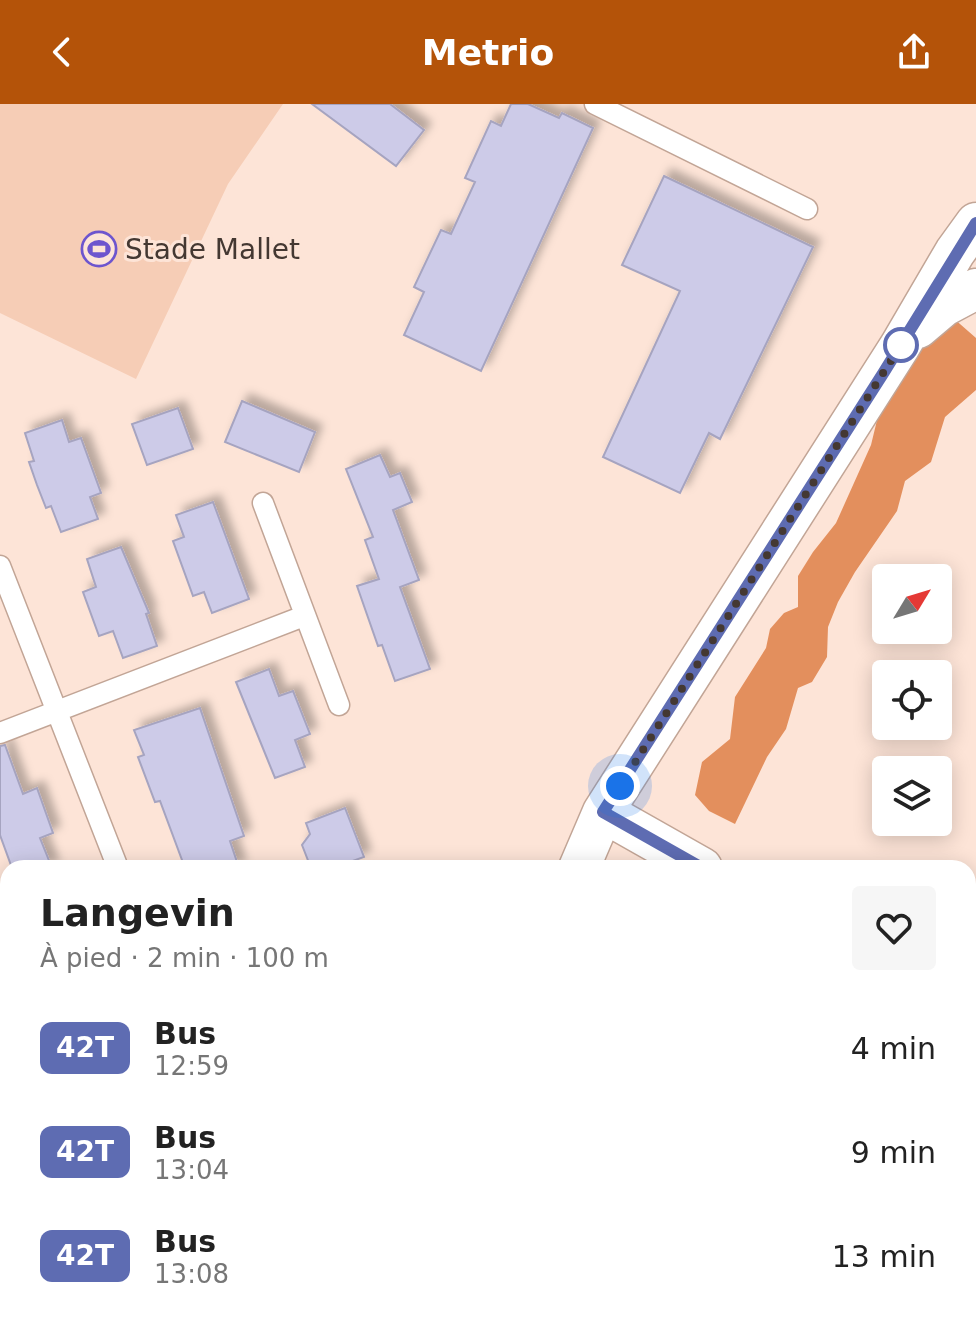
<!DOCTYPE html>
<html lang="fr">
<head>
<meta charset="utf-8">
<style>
  :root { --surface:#fff; --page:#f6f6f6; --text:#222; --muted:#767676; --accent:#b45309 }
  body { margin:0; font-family:"DejaVu Sans",sans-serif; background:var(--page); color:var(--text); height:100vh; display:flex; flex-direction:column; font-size:30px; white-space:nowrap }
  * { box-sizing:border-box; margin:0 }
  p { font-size:26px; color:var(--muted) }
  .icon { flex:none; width:44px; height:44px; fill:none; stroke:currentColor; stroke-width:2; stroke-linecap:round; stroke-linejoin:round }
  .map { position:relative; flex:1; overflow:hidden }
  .drawer { position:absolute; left:0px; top:756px; width:976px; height:466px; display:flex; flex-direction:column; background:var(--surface); border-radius:24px 24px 0 0; box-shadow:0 4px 20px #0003 }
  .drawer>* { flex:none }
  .badge { padding:0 16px; border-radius:12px; font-size:28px; line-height:52px }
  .needle { width:52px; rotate:52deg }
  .controls { position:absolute; left:872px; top:460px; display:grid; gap:16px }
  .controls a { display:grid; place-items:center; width:80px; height:80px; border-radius:8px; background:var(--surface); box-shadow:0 4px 20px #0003; font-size:40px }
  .you { position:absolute; width:40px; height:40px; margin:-20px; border:6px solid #fff; border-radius:50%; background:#1a73e8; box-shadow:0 0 0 12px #1a73e833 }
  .map>.badge { position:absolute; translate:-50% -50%; box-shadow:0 0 0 4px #fff }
  .round { display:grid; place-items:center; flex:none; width:84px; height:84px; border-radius:8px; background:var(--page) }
  .summary { display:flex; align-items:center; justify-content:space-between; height:136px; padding:0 40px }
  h1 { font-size:38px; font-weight:600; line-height:60px }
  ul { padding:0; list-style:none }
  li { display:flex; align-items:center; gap:24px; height:104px; padding:0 40px }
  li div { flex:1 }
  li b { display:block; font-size:30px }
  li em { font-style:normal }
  li .badge { min-width:88px; font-weight:700; text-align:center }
  header { display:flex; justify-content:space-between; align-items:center; height:104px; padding:0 40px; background:var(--accent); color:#fff; font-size:36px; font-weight:600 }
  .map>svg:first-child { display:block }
  .green { fill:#f6cdb6 }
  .forest { fill:#e38f5d }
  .building { fill:#cdcbe8; stroke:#a6a4c0; stroke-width:2; filter:url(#shadow) }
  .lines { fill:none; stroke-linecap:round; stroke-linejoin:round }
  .service-casing { stroke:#c2a596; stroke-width:23 }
  .minor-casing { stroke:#c2a596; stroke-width:43 }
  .service { stroke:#fff; stroke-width:20 }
  .minor { stroke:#fff; stroke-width:40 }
  .line-casing { stroke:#fff; stroke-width:18 }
  .line { stroke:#5e6cb2; stroke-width:12 }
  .walk { stroke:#443832; stroke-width:8; stroke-dasharray:0 14.4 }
  .stop-dot { fill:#fff; stroke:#5e6cb2; stroke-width:4 }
  .labels { text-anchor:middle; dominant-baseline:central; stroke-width:6; stroke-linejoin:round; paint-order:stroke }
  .poi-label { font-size:28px; fill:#443832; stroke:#fde4d7; text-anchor:start }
</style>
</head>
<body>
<header><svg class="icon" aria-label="back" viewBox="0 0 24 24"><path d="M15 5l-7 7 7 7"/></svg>Metrio<svg class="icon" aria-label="share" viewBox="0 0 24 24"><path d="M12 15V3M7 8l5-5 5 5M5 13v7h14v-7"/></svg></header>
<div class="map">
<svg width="976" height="1221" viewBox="0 0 976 1221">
  <defs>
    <filter id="shadow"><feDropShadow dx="7" dy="-7" stdDeviation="4" flood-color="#0004"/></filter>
  </defs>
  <rect width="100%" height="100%" fill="#fde4d7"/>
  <!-- green -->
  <path class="green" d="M0,0H283L228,80L136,275L0,209Z
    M0,1045H8V1214H149V1221H0Z"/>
  <!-- forest -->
  <path class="forest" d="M952,213L976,234V286L945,313L931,358L905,377L897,407L855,468L838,498L828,523L827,553L812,578L798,584L786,625L767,653L735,720L709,707L695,691L702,658L730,635L735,593L766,544L770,525L784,509L798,503V472L813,448L836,419L871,341L879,308L930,229Z"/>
  <!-- building -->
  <path class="building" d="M312,0H390L424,26L396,62Z
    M511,0H528L559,14L562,9L593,24L481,267L404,231L424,188L414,183L441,126L451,130L475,78L465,74L491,17L501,22Z
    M664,72L813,143L720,335L709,329L680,389L603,353L680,187L622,161Z
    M242,297L315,328L299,368L225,338Z
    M178,304L193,345L147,361L132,320Z
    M62,316L69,338L81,334L101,389L90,393L98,415L61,428L51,402L46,404L37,381L29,358L34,357L25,329Z
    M380,351L390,373L400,369L412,398L393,406L419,476L400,483L430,565L395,577L382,541L378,542L357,482L379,475L365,436L373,433L346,365Z
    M213,398L249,495L212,509L204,488L193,492L173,437L184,433L176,411Z
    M121,443L149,509L146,510L157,542L123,554L113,527L99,532L83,488L96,483L87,455Z
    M269,565L279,592L293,587L310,630L295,636L305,663L275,674L236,578Z
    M200,604L244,732L230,737L239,764H185L160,697L155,698L138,653L144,651L134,626Z
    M5,641L23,690L37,684L53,729L40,734L52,764H12L0,731V642Z
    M345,704L364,753L333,764H311L302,741L310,730L306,719Z"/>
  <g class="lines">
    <!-- service casing -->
    <g class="service-casing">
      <path id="service" d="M595,0L807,105
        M263,399L339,601
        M0,462L118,764
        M0,629L304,512"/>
    </g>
    <!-- minor casing -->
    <g class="minor-casing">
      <path id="minor" d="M918,224L944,202L976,185
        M603,708L702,764
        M579,764L603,708L900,242L955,148L976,119
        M968,914L976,919
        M444,1221L445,1214"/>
    </g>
    <!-- service -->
    <use href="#service" class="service"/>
    <!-- minor -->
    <use href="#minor" class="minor"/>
  </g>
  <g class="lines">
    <!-- line casing -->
    <g class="line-casing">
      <path id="line" d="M702,764L603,708L884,268L976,119"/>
    </g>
    <!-- line -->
    <use href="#line" class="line"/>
    <!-- walk -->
    <path class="walk" d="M620,682L901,241"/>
  </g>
  <!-- icons -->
  <defs>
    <g id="stadium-ring" transform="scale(1.8)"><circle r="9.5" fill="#fde4d7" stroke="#6d55ce" stroke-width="1.5"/><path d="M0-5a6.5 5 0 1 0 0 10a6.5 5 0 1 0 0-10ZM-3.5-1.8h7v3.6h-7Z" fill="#6d55ce"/></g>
  </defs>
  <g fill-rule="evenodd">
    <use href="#stadium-ring" x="99" y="145"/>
  </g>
  <!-- markers -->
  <circle class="stop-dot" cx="901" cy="241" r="16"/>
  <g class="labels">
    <!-- poi labels -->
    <g class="poi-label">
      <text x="125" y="145">Stade Mallet</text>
    </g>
  </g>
</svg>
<div class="controls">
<a><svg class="needle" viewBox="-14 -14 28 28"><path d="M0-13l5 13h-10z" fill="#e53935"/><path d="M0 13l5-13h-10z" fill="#767676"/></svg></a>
<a><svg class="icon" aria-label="locate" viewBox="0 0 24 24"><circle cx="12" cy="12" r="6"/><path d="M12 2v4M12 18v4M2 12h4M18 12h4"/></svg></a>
<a><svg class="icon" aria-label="layers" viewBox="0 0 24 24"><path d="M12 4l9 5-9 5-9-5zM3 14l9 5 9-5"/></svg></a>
</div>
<div class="you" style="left:620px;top:682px"></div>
<section class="drawer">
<div class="summary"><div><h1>Langevin</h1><p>À pied · 2 min · 100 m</p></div><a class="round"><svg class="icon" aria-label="heart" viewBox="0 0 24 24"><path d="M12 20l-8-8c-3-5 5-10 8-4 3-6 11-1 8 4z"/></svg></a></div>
<ul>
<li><span class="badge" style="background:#5e6cb2;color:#fff">42T</span><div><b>Bus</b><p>12:59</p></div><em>4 min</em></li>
<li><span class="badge" style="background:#5e6cb2;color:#fff">42T</span><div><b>Bus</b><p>13:04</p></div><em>9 min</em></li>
<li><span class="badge" style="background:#5e6cb2;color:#fff">42T</span><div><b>Bus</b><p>13:08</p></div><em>13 min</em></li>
</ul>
</section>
</div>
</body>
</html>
